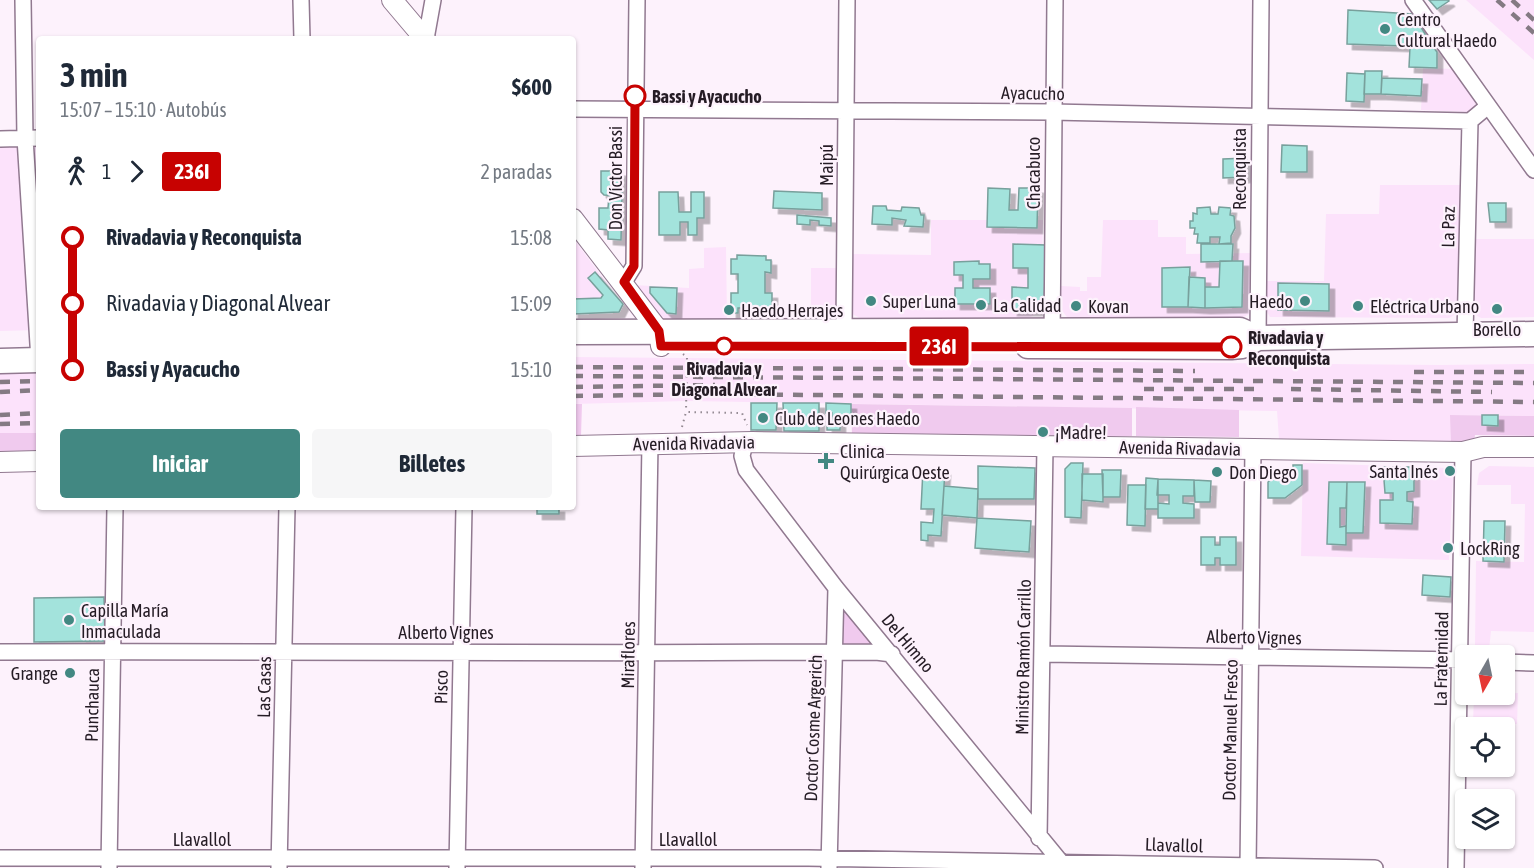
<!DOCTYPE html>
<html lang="es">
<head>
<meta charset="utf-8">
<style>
  :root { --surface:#fff; --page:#f6f6f7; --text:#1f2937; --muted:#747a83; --accent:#428882 }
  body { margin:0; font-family:"Asap Condensed",sans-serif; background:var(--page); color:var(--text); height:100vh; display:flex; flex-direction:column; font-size:22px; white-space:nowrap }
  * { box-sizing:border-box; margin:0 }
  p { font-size:20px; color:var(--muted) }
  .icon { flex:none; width:33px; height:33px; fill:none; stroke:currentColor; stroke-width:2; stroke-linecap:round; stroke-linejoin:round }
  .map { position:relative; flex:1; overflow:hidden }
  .side { position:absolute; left:36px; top:36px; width:540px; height:474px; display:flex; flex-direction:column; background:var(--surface); border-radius:6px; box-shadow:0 2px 4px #0004 }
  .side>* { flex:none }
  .badge { padding:0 12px; border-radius:4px; font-size:21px; line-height:39px }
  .needle { width:39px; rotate:189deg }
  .buttons { position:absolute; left:1455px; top:645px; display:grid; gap:12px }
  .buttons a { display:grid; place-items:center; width:60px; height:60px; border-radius:6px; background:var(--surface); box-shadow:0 2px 4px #0004; font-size:30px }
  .map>.badge { position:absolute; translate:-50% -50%; box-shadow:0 0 0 3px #fff }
  .legs { display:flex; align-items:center; gap:9px; height:66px; padding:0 24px; font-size:20px }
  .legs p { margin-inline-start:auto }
  .summary { display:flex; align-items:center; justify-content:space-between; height:102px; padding:0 24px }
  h1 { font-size:33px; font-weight:700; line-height:45px }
  .cta { display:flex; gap:12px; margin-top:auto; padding:12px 24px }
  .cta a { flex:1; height:69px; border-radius:6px; background:var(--accent); color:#fff; font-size:24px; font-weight:700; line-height:69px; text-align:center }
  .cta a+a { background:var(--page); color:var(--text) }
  ul { padding:0 24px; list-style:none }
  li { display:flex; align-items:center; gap:21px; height:66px; font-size:22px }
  li i { display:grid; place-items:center; width:9px; height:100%; margin:0 8px; background:currentColor }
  li i::after { content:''; width:15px; height:15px; margin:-8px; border:4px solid; border-radius:50%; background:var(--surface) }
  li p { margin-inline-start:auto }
  li:first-child i { background:linear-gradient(#0000 50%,currentColor 0) }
  li:last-child i { background:linear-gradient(currentColor 50%,#0000 0) }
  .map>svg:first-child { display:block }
  .built { fill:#fce2fb }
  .green { fill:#f0caee }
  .building { fill:#a3e3dc; stroke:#78a09c; stroke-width:1.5; filter:url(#shadow) }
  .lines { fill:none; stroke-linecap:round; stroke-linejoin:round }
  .minor-casing { stroke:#917990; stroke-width:18 }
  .tertiary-casing { stroke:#917990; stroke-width:22 }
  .primary-casing { stroke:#917990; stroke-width:27 }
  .path { stroke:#938992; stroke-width:2; stroke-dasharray:1.5 4.5; stroke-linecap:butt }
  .minor { stroke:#fff; stroke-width:15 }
  .tertiary { stroke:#fff; stroke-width:20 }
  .primary { stroke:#fff; stroke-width:24 }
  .rail { stroke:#847a83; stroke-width:4.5; stroke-dasharray:10 10; stroke-linecap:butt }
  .line-1-casing { stroke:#fff; stroke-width:14 }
  .line-1 { stroke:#c70201; stroke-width:9 }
  .poi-dot { fill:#428882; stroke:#fdf2fc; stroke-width:2 }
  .stop-1-dot { fill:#fff; stroke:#c70201; stroke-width:3 }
  .labels { text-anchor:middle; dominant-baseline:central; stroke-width:4.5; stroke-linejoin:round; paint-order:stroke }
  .poi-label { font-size:18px; fill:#251c25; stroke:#fdf2fc; text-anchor:start }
  .street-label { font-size:18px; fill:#251c25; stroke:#fdf2fc }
  .stop-label { font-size:18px; font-weight:bold; fill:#251c25; stroke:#fdf2fc; text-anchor:start }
</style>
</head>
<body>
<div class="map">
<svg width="1534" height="868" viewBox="0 0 1534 868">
  <defs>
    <filter id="shadow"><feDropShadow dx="5.5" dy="5.5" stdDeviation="0" flood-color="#0004"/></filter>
  </defs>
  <rect width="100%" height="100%" fill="#fdf2fc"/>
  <!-- built -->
  <path class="built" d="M1466,0H1534V60Z
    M1423,68L1454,69L1475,100V107L1467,112L1421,110Z
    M39,140V330L0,331V142Z
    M1380,185H1463L1459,309L1456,314L1449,318L1270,317L1266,310L1267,281H1324L1326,214H1379Z
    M931,220H1043L1041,306L1036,314L1025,320L862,319L854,315L851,312V254L931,255Z
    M1103,220H1158V237H1186V254L1253,253L1249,314L1240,319L1069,320L1061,309V286L1080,287V291H1087V277H1101Z
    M573,238L623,305L619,312L573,313Z
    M1473,239H1534V317L1481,318L1474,314L1472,311Z
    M726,247L727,319H666L657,314L633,285L689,288V269L704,268V248Z
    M811,268H837V309L829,319H811Z
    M573,357L1440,365L1534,364V416L1451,415V442L1279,439L1277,411L687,401L573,404Z
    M39,373V433H0V374Z
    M1303,463L1450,468L1453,477L1449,560L1301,556Z
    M1489,466L1534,467V632L1491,631L1489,650L1475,645L1476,561L1524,562L1525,504H1511V485H1477L1479,473Z
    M1518,693L1517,724L1473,723L1474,695Z"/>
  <!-- green -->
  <path class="green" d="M573,404H582L581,436H573Z
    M851,404L1132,408V436L852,435Z
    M1136,407L1239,410V437L1136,436Z
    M1450,415L1534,416V436L1475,435L1474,442H1451Z
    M0,433H39V453L0,451Z
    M845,612H849L872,641L869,644H843L842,618Z"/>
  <!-- building -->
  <path class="building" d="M1429,0H1448L1449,1L1437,9Z
    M1348,10L1413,14L1433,47L1347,44Z
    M1410,47H1433L1437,52V68L1409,67Z
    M1365,71H1382L1381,94H1364Z
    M1347,73L1365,74L1364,102L1346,101Z
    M1382,78L1422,79L1421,96L1381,94Z
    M1282,145L1307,146V172H1281Z
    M1247,158L1245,177L1223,178V159Z
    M601,171H622V196L604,195L601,192Z
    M988,188L1010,189L1009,210H1018L1019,188H1038L1037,228L987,227Z
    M774,191L822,193V210L773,208Z
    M659,192H678L679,212H691V192H704V218H697V235H688V222H680V235H659Z
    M609,195L622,196L621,240L608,239V230L599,229V208H608Z
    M1488,203H1506V222H1490Z
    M873,206H886L887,210L901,211L902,207L919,208L921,215H924L923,227L904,226L906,220L892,218V225L872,224Z
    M1210,207L1211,214H1218L1219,207L1231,208L1230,215L1234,216L1235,228L1231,236V243L1219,244L1220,237H1210V243H1197L1198,234H1194L1195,228H1190V221H1193V213L1197,214V208Z
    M797,215L831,218V226L819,225V221L810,220V225L797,224Z
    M1013,244L1046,245L1044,306L1041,310H1012V287L1028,288V268H1013Z
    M1201,244H1233L1232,261L1201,262Z
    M737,255L766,256V260H771V273L765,272V293H772V308H738V313H731V293H738V274H731V259H737Z
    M979,261V264H990V279H973V288H990V304H955V288H963V275H954V262Z
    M1220,261H1243L1242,307L1205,308V287H1219Z
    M1190,267L1188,307H1162V268Z
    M595,272L623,304L619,312L573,314V299L601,298L603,295L588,278Z
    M1189,277L1205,278V308L1188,307Z
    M1278,283L1329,284V311L1278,310Z
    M650,287L677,288L676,314L667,313L650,293Z
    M751,403H777L776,430H751Z
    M783,403H819V431H784Z
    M826,403L851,404V417H840V430H827V419H832V413H826Z
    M1482,415H1498V426L1482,425Z
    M1071,463H1083L1081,518L1065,517V469Z
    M1293,465H1302V485L1285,498H1268V482L1276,476L1282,480L1293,469Z
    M978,466L1035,468L1034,499H978Z
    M1383,467H1414V491L1407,492V501L1413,502L1412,524L1380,523V500H1393V493H1385Z
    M923,469L945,470L941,536L928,535V541L921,540V522L933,523L934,509H921Z
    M1102,470H1121L1120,497H1103Z
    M1082,474H1103V502L1082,500Z
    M1146,478L1158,479V509H1145Z
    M1158,479L1194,480V496H1183V503L1194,504V518H1158V503L1169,504V495H1157Z
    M1194,480L1211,481L1210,502H1195Z
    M1329,482H1347L1346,508H1340V527L1346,526V545L1327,544Z
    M1347,482H1365L1363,533H1346Z
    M1128,485H1146L1145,526L1127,525Z
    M944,486L978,489L977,518L942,515Z
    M537,507H559V514H537Z
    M977,518L1031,521L1029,552L975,548Z
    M1484,521H1505L1504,562L1483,561Z
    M1201,537H1215V545H1220V537H1236V565H1220V558H1215V565H1201Z
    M1423,575L1451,577L1450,597L1422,595Z
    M104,597L105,641L34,642V598Z"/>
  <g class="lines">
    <!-- minor casing -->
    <g class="minor-casing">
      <path id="minor" d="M23,0L25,138L39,360
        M301,0L302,39
        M1413,0L1534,170
        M426,39L433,0
        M573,109L1052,112L1470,121L1488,106
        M0,139L39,138
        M624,282L634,266L637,0
        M844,329L847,0
        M1465,335L1470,121
        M1258,338L1261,0
        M1052,339L1055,0
        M745,443L742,456L746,470L836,588L1060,861
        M0,652C292,651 584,654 876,652L892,654
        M1043,654L1466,660
        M1504,662L1534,663
        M1039,838L1045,446
        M0,858H808L1375,868
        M109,867L115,507
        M457,867L464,507
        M829,867L836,588
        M279,868L287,507
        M643,868L650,443
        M1248,868L1253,449
        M1456,868L1463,452"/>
    </g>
    <!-- tertiary casing -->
    <g class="tertiary-casing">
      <path id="tertiary" d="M392,0L425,39
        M573,219L659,331L661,346
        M573,446L752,442L1463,452L1483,447H1534
        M0,462L39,461"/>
    </g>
    <!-- primary casing -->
    <g class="primary-casing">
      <path id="primary" d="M573,332L1240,330L1258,338L1534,334
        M1028,346L1231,347L1242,346L1258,338
        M0,361L39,360"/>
    </g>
    <!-- path -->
    <path class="path" d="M683,354L687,357L686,412
      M682,427L686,412L742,413L747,425"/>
    <!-- minor -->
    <use href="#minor" class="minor"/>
    <!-- tertiary -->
    <use href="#tertiary" class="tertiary"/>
    <!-- primary -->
    <use href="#primary" class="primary"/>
    <!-- rail -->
    <path class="rail" d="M1497,0L1534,33
      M1512,0L1534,20
      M573,367L1195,371
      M1414,372H1534
      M573,376L1534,383
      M0,382L39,381
      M573,387L715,385
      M1144,389H1264
      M1291,389L1492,392
      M0,392L39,390
      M573,396L708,394L1534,402
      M0,415L39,413
      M0,424L39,423"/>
  </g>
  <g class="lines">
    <!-- line-1 casing -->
    <g class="line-1-casing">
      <path id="line-1" d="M635,96L634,266L624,282L659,331L661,346L1231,347"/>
    </g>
    <!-- line-1 -->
    <use href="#line-1" class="line-1"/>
  </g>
  <!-- markers -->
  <g class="poi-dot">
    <circle cx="1385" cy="29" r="6"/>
    <circle cx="871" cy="301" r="6"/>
    <circle cx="1305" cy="301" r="6"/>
    <circle cx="981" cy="305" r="6"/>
    <circle cx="1076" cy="306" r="6"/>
    <circle cx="1358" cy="306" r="6"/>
    <circle cx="1497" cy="309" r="6"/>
    <circle cx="729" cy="310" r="6"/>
    <circle cx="763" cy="418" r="6"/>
    <circle cx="1043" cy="432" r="6"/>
    <path d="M823 452h6v6h6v6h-6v6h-6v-6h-6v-6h6z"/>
    <circle cx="1450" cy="471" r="6"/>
    <circle cx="1217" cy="472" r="6"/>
    <circle cx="1448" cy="548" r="6"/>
    <circle cx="69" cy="620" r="6"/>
    <circle cx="70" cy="673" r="6"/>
  </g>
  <g class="stop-1-dot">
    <circle cx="635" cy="96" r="10"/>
    <circle cx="724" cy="346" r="8"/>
    <circle cx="1231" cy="347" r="10"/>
  </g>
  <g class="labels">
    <!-- poi labels -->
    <g class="poi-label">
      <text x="1397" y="19">Centro<tspan x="1397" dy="21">Cultural Haedo</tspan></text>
      <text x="883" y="301">Super Luna</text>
      <text x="1293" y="301" text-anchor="end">Haedo</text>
      <text x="993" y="305">La Calidad</text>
      <text x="1088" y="306">Kovan</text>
      <text x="1370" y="306">Eléctrica Urbano</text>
      <text x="741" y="310">Haedo Herrajes</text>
      <text x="1497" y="329" text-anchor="middle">Borello</text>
      <text x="775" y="418">Club de Leones Haedo</text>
      <text x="1055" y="432">¡Madre!</text>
      <text x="840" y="451">Clinica<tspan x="840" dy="21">Quirúrgica Oeste</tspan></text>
      <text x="1438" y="471" text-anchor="end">Santa Inés</text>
      <text x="1229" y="472">Don Diego</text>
      <text x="1460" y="548">LockRing</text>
      <text x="81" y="610">Capilla María<tspan x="81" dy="21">Inmaculada</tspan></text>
      <text x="58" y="673" text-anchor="end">Grange</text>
    </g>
    <!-- street labels -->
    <g class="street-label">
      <text transform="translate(1033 93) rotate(1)">Ayacucho</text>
      <text transform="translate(826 165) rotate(-90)">Maipú</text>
      <text transform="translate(1239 169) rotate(-90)">Reconquista</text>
      <text transform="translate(1033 173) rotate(-90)">Chacabuco</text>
      <text transform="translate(615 178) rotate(-90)">Don Víctor Bassi</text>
      <text transform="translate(1448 227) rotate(-89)">La Paz</text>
      <text transform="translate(694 443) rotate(-1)">Avenida Rivadavia</text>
      <text transform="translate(1180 448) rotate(1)">Avenida Rivadavia</text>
      <text x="446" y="632">Alberto Vignes</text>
      <text transform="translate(1254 637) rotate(1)">Alberto Vignes</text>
      <text transform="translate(908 643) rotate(50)">Del Himno</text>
      <text transform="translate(628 655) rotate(-89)">Miraflores</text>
      <text transform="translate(1023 657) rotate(-89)">Ministro Ramón Carrillo</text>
      <text transform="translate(1441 659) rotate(-89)">La Fraternidad</text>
      <text transform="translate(264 687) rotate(-89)">Las Casas</text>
      <text transform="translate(441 687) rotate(-89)">Pisco</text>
      <text transform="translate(92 705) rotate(-89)">Punchauca</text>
      <text transform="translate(813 728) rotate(-88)">Doctor Cosme Argerich</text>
      <text transform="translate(1230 730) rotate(-89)">Doctor Manuel Fresco</text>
      <text x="202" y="839">Llavallol</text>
      <text x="688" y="839">Llavallol</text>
      <text transform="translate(1174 845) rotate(2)">Llavallol</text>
    </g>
    <!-- stop labels -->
    <g class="stop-label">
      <text x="652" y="96">Bassi y Ayacucho</text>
      <text x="1248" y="337">Rivadavia y<tspan x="1248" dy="21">Reconquista</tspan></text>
      <text x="724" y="368" text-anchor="middle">Rivadavia y<tspan x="724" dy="21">Diagonal Alvear</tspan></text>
    </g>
  </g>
</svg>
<div class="buttons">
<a><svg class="needle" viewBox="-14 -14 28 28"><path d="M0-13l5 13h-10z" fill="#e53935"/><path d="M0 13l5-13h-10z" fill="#747a83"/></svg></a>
<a><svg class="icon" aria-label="locate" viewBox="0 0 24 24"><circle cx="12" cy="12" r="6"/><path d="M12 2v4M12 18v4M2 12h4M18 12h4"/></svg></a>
<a><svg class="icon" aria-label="layers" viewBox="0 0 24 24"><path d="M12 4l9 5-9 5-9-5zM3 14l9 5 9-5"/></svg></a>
</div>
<b class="badge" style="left:939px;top:346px;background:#c70201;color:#fff">236I</b>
<section class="side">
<div class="summary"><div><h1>3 min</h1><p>15:07 – 15:10 · Autobús</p></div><b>$600</b></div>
<div class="legs"><svg class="icon" aria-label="walk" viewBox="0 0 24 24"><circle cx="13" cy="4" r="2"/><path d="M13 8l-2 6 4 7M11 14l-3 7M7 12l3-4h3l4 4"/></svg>1<svg class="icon" aria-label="forward" viewBox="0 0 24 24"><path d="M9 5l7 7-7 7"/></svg><b class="badge" style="background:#c70201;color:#fff">236I</b><p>2 paradas</p></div>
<ul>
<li><i style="color:#c70201"></i><b>Rivadavia y Reconquista</b><p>15:08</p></li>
<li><i style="color:#c70201"></i><span>Rivadavia y Diagonal Alvear</span><p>15:09</p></li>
<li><i style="color:#c70201"></i><b>Bassi y Ayacucho</b><p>15:10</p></li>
</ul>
<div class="cta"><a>Iniciar</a><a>Billetes</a></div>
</section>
</div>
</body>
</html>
